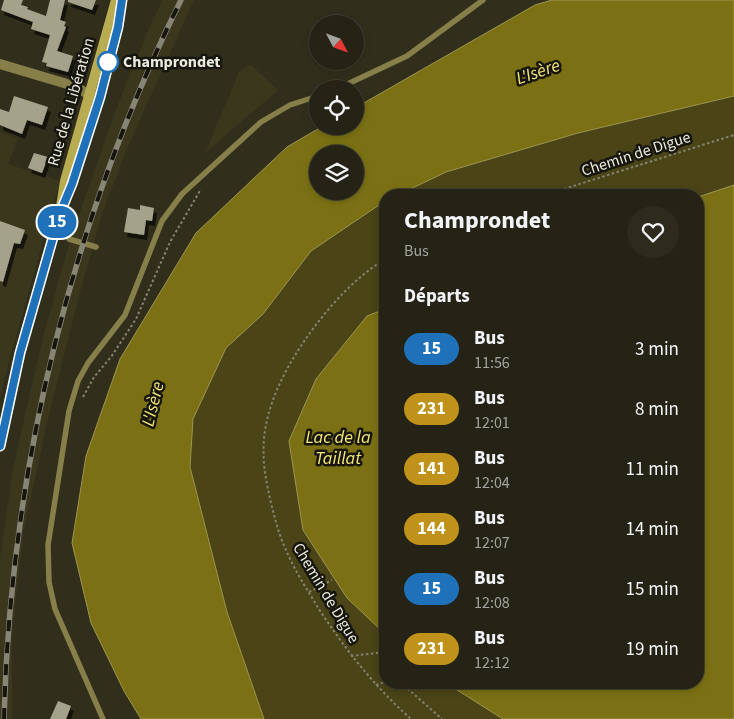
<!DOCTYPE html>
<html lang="fr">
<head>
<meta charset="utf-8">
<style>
  :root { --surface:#252315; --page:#2d2b1e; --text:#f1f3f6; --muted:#a3a4a0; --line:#424034 }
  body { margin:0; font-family:"Source Sans 3",sans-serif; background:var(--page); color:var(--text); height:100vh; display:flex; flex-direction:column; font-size:19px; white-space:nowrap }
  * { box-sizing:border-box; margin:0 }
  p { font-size:16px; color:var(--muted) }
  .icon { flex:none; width:28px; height:28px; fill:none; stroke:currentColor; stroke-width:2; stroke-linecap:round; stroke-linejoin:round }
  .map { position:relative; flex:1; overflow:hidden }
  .drawer { position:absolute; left:379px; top:189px; width:325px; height:500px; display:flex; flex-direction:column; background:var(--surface); border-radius:20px; box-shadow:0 2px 8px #0003,0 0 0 1px var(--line) }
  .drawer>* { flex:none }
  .badge { padding:0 10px; border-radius:16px; font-size:18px; line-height:32px }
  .needle { width:32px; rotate:131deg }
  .controls { position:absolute; left:309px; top:15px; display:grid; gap:10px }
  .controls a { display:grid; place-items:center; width:55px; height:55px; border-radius:50%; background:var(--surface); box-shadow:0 2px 8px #0003,0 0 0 1px var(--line); font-size:25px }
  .map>.badge { position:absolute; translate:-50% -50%; box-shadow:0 0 0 2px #fff }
  h2 { padding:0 25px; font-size:19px; line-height:45px }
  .round { display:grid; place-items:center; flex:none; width:52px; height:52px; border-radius:26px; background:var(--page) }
  .head { display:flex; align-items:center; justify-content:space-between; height:85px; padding:0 25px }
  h1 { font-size:24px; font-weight:700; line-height:38px }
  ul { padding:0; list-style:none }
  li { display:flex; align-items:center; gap:15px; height:60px; padding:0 25px }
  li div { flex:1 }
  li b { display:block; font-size:19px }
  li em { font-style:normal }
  li .badge { min-width:55px; font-weight:700; text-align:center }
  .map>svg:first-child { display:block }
  .built { fill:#3a371d }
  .green { fill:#4a4417 }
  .water { fill:#7b7114; stroke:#9d9551; fill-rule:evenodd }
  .building { fill:#a4a28b; filter:url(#shadow) }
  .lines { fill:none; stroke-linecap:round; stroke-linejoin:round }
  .path { stroke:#858373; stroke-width:2; stroke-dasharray:2.5 2.5; stroke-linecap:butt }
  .service { stroke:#867f49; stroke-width:5.5 }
  .minor { stroke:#867f49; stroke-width:10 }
  .secondary { stroke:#b8ac52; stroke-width:10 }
  .rail-casing { stroke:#878576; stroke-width:5.5 }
  .rail { stroke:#17160e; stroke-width:4; stroke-dasharray:11; stroke-linecap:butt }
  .line-casing { stroke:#fff; stroke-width:11 }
  .line { stroke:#1f72b9; stroke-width:8 }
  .stop-dot { fill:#fff; stroke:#1f72b9; stroke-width:2.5 }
  .labels { text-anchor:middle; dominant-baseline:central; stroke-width:5; stroke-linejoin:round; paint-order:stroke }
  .stop-label { font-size:16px; font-weight:bold; fill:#eceadf; stroke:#17160e; text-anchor:start }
  .street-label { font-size:16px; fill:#eceadf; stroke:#17160e }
  .water-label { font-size:18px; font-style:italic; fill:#f6e875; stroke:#17160e }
</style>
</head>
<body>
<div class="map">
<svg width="734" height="719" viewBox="0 0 734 719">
  <defs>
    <filter id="shadow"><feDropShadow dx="3" dy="5" stdDeviation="0" flood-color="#0009"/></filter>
  </defs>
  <rect width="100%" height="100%" fill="#312f1c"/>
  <!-- built -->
  <path class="built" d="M163,0H194L129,144L103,211L79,296L47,423L23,534L12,634V719H0V558L13,469L29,397L45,330L71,237L117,107L148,31Z
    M250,64L278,90L205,153L239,72Z
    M0,132L18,138L8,164L60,181L5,376L0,398Z"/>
  <!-- green -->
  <path class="green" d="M734,96V719H264L227,612L190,467L193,419L226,348L263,314L311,251L385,201V682H698V195H398L446,172L578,133Z"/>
  <!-- water -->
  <path class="water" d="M552,0H734V96L578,133L446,172L398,195H385V201L311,251L263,314L226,348L193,419L190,467L227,612L264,719H141L124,691L91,623L72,543L86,456L120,359L196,233L287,147L323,126H355V108L535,5ZM318,154H355V191H318Z
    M734,185V719H503L446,683L698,682V197Z
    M385,309V634L347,598L303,530L289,441L316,379L367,316Z"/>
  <!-- building -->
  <path class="building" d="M4,0H23L21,5L28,7L27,9L46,16L50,0H65L60,20L66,22L64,26L66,27L57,51L73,56L68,72L46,66L47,63L42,62L50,35L31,29L33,22L1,10Z
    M68,0H96L92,10L68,2Z
    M14,96L48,107L42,125L27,120L22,134L0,125V109L9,112Z
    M34,153L48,157L42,173L28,168Z
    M140,205L154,208L152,221L146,220L144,235L124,232L128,208L140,210Z
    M0,221L25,230L20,244L14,243L3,282L0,281Z
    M58,701L71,706L66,719H50Z"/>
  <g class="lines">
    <!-- path -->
    <path class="path" d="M545,195L734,135
      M385,259C355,278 331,304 310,333C288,363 267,402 264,439C262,461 266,482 271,503C275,519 279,535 286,550C294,569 306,588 317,606C344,648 374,686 411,719
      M83,397L94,377L111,357L136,319L170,242L201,189
      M309,592L332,580
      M351,656L385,652
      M400,682L442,719
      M376,685L385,682"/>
    <!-- service -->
    <path class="service" d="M337,89L407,56L483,0
      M69,239L96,247
      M103,719L55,609L49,582L48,545L69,411L78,381L88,363L125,315L162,221L182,194L261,122L290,105L318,96"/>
    <!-- minor -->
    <path class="minor" d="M0,64L74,86L88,94L100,97"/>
    <!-- secondary -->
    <path class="secondary" d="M66,198L100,97L118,27L122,0
      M0,446L20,353L60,213L65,181L116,0"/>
    <!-- rail casing -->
    <g class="rail-casing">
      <path id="rail" d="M4,719C10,471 71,222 181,0"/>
    </g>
    <!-- rail -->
    <use href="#rail" class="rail"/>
  </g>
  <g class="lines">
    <!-- line casing -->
    <g class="line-casing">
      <path id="line" d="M0,446L20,353L60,213L72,184L100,97L118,27L122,0"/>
    </g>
    <!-- line -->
    <use href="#line" class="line"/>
  </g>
  <!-- markers -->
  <circle class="stop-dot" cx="108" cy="62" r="10"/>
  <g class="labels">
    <!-- stop labels -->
    <g class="stop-label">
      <text x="123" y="62">Champrondet</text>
    </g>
    <!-- street labels -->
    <g class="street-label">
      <text transform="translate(71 102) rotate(-74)">Rue de la Libération</text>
      <text transform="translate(636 154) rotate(-18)">Chemin de Digue</text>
      <text transform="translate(326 593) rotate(59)">Chemin de Digue</text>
    </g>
    <!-- water labels -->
    <g class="water-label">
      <text transform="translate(538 72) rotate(-19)">L'Isère</text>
      <text transform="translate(153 404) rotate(-76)">L'Isère</text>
      <text x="338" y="437">Lac de la<tspan x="338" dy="21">Taillat</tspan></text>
    </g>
  </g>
</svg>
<div class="controls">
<a><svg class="needle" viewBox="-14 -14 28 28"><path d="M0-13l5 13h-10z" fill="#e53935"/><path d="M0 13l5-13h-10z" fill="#a3a4a0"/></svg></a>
<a><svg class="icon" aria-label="locate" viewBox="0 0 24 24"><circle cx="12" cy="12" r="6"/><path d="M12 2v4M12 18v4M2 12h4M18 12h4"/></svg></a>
<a><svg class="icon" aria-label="layers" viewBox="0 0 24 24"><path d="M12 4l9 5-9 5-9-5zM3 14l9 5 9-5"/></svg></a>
</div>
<b class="badge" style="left:57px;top:222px;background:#1f72b9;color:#fff">15</b>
<section class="drawer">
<div class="head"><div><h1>Champrondet</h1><p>Bus</p></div><a class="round"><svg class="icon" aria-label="heart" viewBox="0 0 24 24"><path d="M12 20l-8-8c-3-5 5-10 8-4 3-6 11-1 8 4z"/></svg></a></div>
<h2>Départs</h2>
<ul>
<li><span class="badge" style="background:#1f72b9;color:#fff">15</span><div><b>Bus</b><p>11:56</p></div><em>3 min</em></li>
<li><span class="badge" style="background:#c0921a;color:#fff">231</span><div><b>Bus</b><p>12:01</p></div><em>8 min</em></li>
<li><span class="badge" style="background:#c0921a;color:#fff">141</span><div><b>Bus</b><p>12:04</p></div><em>11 min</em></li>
<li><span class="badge" style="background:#c0921a;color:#fff">144</span><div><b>Bus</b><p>12:07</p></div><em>14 min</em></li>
<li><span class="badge" style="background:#1f72b9;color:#fff">15</span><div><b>Bus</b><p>12:08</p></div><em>15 min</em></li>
<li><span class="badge" style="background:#c0921a;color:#fff">231</span><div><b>Bus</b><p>12:12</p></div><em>19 min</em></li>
</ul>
</section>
</div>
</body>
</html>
